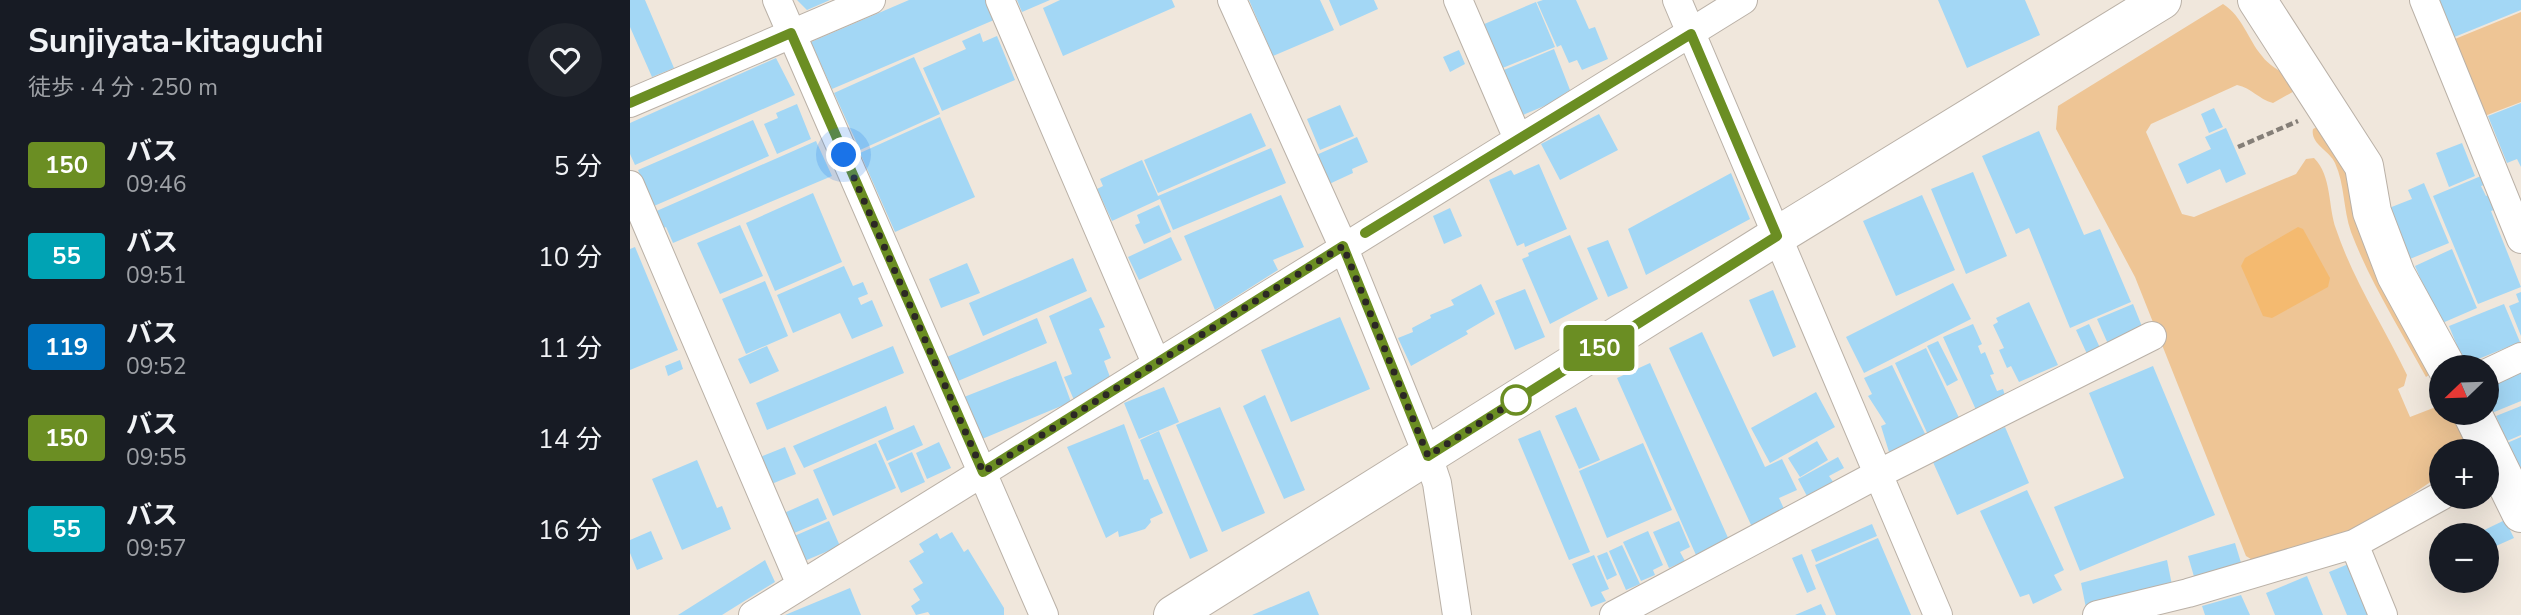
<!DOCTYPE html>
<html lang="ja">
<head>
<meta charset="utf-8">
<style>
  :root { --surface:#171b24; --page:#20242c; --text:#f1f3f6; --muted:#9ea1a6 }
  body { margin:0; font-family:"Nunito Sans","Noto Sans JP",sans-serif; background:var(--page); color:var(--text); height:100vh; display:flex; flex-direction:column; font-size:26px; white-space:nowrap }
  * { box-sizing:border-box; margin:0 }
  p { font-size:23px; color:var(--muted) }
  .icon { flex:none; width:38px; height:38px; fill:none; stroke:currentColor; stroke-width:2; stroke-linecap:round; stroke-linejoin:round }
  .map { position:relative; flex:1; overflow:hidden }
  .sheet { display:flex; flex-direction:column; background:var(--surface); width:630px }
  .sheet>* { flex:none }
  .badge { padding:0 14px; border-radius:5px; font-size:24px; line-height:46px }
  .needle { width:46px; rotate:247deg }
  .tools { position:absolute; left:1799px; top:355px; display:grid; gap:14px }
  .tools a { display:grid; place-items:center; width:70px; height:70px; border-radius:50%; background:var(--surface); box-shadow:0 7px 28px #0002; font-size:35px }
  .you { position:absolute; width:35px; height:35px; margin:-18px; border:5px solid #fff; border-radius:50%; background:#1a73e8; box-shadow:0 0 0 10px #1a73e833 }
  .map>.badge { position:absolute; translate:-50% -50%; box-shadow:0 0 0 4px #fff }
  .round { display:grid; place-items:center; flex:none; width:74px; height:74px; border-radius:37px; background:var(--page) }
  .summary { display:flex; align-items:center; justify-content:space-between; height:119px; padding:0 28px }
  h1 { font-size:33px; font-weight:700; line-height:52px }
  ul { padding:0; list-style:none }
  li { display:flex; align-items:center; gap:21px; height:91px; padding:0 28px }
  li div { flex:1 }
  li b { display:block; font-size:26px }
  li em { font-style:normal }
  li .badge { min-width:77px; font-weight:700; text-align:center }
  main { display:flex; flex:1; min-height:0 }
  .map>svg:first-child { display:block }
  .green { fill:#eec595 }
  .water { fill:#f4ba70 }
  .building { fill:#a3d7f5 }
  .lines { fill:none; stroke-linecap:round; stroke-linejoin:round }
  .street-casing { stroke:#bab1a7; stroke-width:30 }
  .secondary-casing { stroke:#bab1a7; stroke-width:40 }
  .path { stroke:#857f78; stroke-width:4.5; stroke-dasharray:7 3.5; stroke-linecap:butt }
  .street { stroke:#fff; stroke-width:28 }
  .secondary { stroke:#fff; stroke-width:38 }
  .line-casing { stroke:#fff; stroke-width:16 }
  .line { stroke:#6b8e23; stroke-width:10 }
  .walk { stroke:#2c2824; stroke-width:7; stroke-dasharray:0 12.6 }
  .stop-dot { fill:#fff; stroke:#6b8e23; stroke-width:3.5 }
</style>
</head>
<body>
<main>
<section class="sheet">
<div class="summary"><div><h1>Sunjiyata-kitaguchi</h1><p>徒歩 · 4 分 · 250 m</p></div><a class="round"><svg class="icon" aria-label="heart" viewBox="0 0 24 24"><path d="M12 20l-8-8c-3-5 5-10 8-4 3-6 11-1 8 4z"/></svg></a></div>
<ul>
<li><span class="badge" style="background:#6b8e23;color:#fff">150</span><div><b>バス</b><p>09:46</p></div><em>5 分</em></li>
<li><span class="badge" style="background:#00a3b4;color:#fff">55</span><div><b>バス</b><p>09:51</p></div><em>10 分</em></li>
<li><span class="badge" style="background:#0072bc;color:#fff">119</span><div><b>バス</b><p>09:52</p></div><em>11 分</em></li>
<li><span class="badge" style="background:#6b8e23;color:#fff">150</span><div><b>バス</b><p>09:55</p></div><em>14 分</em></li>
<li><span class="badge" style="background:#00a3b4;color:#fff">55</span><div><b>バス</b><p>09:57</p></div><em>16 分</em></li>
</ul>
</section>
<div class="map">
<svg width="1891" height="615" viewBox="0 0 1891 615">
  <rect width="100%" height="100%" fill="#f0e7dc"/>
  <!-- green -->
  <path class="green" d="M1593,4C1613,17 1617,38 1632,56C1642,70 1659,72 1668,89L1643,103C1628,99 1622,88 1607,85L1521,124L1516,132L1552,214L1564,217L1666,174L1676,159L1684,158C1702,176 1698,207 1706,229C1723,280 1754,327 1777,375L1774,386L1768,389L1780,417L1811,405V413H1824L1840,451L1811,452V475L1721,535L1629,564L1616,556L1505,277L1426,129L1428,106Z
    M1891,12V102L1852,117L1820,41Z
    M1689,126L1709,154L1799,375L1796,377C1770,329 1740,282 1721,232C1713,209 1715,185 1705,163C1699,150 1680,144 1683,129Z"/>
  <!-- water -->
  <path class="water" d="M1668,227L1673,229L1700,278L1698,287L1642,318L1633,316L1611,266L1615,258Z"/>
  <!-- building -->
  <path class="building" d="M0,0H15L44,68L22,77L0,27Z
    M167,0H200L177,10Z
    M279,0H355L364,20L202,89L181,42Z
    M387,0H420L392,12Z
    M430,0H542L545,7L433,56L413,8Z
    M619,0H690L704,30L643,56Z
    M699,0H744L748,9L710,26Z
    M913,0H946L959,29L965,27L978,59L952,70L947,60L939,63L931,45L927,47L907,2Z
    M1308,0H1395L1410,35L1337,68Z
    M1806,0H1891V10L1822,38Z
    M906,2L925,47L870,69L852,25Z
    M350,33L353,42L367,36L385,80L312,111L293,68L336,49L332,41Z
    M924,49L940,90L919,104L888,117L869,72Z
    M829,50L835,64L820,72L813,57Z
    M284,57L310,114L230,150L204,93Z
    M146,58L165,95L5,165L0,154V123Z
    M1891,103V167L1887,159L1877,163L1858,116Z
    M167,104L181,139L147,154L134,124L148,118L146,113Z
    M710,105L724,136L690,150L677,119Z
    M1584,108L1593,127L1579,133L1571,114Z
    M621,113L636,146L528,193L514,160Z
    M969,114L988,150L930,180L911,144Z
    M310,117L345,197L265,232L230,153Z
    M123,120L139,156L24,206L8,170Z
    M1596,128L1616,174L1596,183L1590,169L1557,184L1548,164L1581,149L1575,137Z
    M1409,131L1454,235L1470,229L1501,302L1440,328L1399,228L1386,234L1352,156Z
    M727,137L738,162L722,169L723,173L697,185L684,156Z
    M186,141L202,176L43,243L36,227L29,230L22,213Z
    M1832,143L1845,176L1819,187L1806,153Z
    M641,148L656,183L543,230L530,199L482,221L467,189L473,186L470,179L512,160L528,196Z
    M909,164L937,229L895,247L894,243L887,246L859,180L881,170L884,175Z
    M1343,172L1377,256L1336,274L1301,189Z
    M1101,173L1120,219L1016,275L998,229Z
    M1851,176L1854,185L1851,186L1856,196L1858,195L1864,210L1861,211L1891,287L1848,304L1803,196Z
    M1794,183L1819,243L1775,261L1759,208L1782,199L1778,190Z
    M183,193L212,262L145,291L116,223Z
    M651,195L674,247L643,260L648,270L585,310L554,236Z
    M1292,195L1325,270L1266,296L1233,221Z
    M529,205L541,232L514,244L505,225L510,223L507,215Z
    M820,208L832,236L814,244L803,216Z
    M110,225L133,276L90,294L67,243Z
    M940,235L968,299L920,324L892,259L899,256L898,253Z
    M541,237L552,260L509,280L498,257Z
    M978,240L998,288L978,297L957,248Z
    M5,247L48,350L0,370V249Z
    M1822,249L1847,308L1810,324L1785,266Z
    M443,258L457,291L353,336L339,303Z
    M337,263L350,293L311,308L299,279Z
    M214,266L223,286L233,282L238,294L228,298L231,305L242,300L253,326L222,339L210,313L163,333L147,295Z
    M135,281L158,336L116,354L92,299Z
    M1323,283L1341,319L1234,373L1216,337Z
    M851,284L865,314L836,331L838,334L781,366L768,338L783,332L782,328L801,318L800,315L824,305L821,300Z
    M895,289L915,337L885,350L865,301Z
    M1143,290L1166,347L1143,357L1119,300Z
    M1891,292V336L1879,306L1889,302L1886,294Z
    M461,297L475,327L469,329L481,358L474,361L480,377L444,400L434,377L442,374L419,316Z
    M1399,302L1428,365L1389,382L1381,366L1377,368L1369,350L1374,348L1363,325L1368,322L1366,318Z
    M1503,304L1513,329L1478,344L1467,319Z
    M1874,304L1890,342L1841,362L1832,358L1819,326Z
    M710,317L740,389L661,422L631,350Z
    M407,318L417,343L328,381L317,357Z
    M1343,324L1352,344L1348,346L1351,354L1355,352L1364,374L1360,375L1367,391L1373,389L1376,399L1347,412L1313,337Z
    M1459,324L1471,350L1458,356L1446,330Z
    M1072,332L1135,467L1152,459L1167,490L1149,498L1155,511L1122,527L1039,348Z
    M1308,341L1328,380L1317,386L1297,346Z
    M137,346L149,371L120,384L108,359Z
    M263,346L274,373L137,430L126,403Z
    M1296,348L1331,422L1299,437L1265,363Z
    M50,360L53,369L38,376L35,366Z
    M426,361L441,402L352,439L334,397Z
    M1020,363L1099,540L1066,555L987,378Z
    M1262,365L1298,440L1269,454L1259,452L1251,426L1256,424L1238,396L1242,394L1234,378Z
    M1523,366L1585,515L1450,571L1424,507L1494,478L1459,393Z
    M1891,369V401L1857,415V384Z
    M534,387L549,422L509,439L494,403Z
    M1186,392L1205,427L1140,463L1121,428Z
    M635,395L675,490L654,499L613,406Z
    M256,406L264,429L174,468L163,446Z
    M1891,406V435L1877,441L1866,416Z
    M590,407L635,513L592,532L546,425Z
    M946,407L970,460L949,469L925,416Z
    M494,424L514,480L518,479L533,513L520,519L521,522L515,529L489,537L488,531L476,538L437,447Z
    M284,425L293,445L257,461L248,441Z
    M1375,427L1399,483L1327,515L1302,460Z
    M910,430L960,552L939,560L888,439Z
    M529,431L578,551L560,559L510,440Z
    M1891,437V471L1877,443Z
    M1187,441L1198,460L1170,477L1158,458Z
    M309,442L321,468L297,479L286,453Z
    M246,443L266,488L203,516L183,470Z
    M1013,443L1042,510L977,538L949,471Z
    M155,447L166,474L139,485L128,458Z
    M282,452L295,482L271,493L258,463Z
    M1208,457L1214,468L1199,476L1204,483L1178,498L1168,479Z
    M67,460L87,508L92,506L101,529L52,550L22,479Z
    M1397,490L1434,570L1424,575L1432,590L1403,604L1399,594L1390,597L1350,511Z
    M188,498L197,519L162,534L154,513Z
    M1875,520L1884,538L1857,550V536H1842Z
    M199,521L210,546L172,562L162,537Z
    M1049,521L1060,547L1050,552L1055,561L1039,568L1023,532Z
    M1242,524L1247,536L1186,562L1181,550Z
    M21,531L33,559L7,570L0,553V540Z
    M1018,531L1033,565L1023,570L1025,575L1011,581L993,542Z
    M322,532L334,552L338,549L374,608V615H300L298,612L286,615L281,606L290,600L283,589L293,583L279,561L294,552L289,544L307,533L310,539Z
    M1248,538L1281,615H1206L1185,565Z
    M1605,543L1612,566L1565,580L1558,556Z
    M992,545L1010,584L996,590L979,551Z
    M977,552L987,575L977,580L967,556Z
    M1172,554L1186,589L1177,593L1162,558Z
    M964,555L979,589L971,592L976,601L961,607L942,564Z
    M135,560L145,582L92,615H48Z
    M1537,560L1542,585L1456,608L1451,583Z
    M1721,563L1742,615H1717L1699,572Z
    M1677,576L1693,615H1645L1636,593Z
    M220,588L231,615H155Z
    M679,591L689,615H622Z
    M1611,595L1620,615H1575L1572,606Z
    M1191,604L1196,615H1165Z"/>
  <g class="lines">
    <!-- street casing -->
    <g class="street-casing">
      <path id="street" d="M147,0L414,615
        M370,0L526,363
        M602,0L713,246L798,456L807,483L827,615
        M828,0L888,139
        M1047,0L1308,615
        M1794,0L1891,239
        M0,103L241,0
        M0,185L171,585
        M1857,373L1891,357
        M1724,544L1753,615
        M123,615L1113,0
        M984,615L1248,474L1522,336
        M1467,615L1558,593L1724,544L1811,496"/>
    </g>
    <!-- secondary casing -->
    <g class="secondary-casing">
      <path id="secondary" d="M1627,0L1734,166L1742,212L1766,275L1817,368
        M1842,413L1891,513
        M543,615L1147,236L1532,0"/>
    </g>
    <!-- path -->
    <path class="path" d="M1608,147L1668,121"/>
    <!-- street -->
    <use href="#street" class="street"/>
    <!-- secondary -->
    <use href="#secondary" class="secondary"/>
  </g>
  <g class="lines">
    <!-- line casing -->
    <g class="line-casing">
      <path id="line" d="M0,103L161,33L353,472L713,246L798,456L1147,236L1061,34L735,233"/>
    </g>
    <!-- line -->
    <use href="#line" class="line"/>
    <!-- walk -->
    <path class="walk" d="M214,155L353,472L713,246L798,456L886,400"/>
  </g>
  <!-- markers -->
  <circle class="stop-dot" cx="886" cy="400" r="14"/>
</svg>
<div class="tools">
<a><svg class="needle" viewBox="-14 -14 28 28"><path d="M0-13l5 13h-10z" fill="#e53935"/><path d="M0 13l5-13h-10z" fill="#9ea1a6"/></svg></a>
<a>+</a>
<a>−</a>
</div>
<div class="you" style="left:214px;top:155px"></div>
<b class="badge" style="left:969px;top:348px;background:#6b8e23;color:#fff">150</b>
</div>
</main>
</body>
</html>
